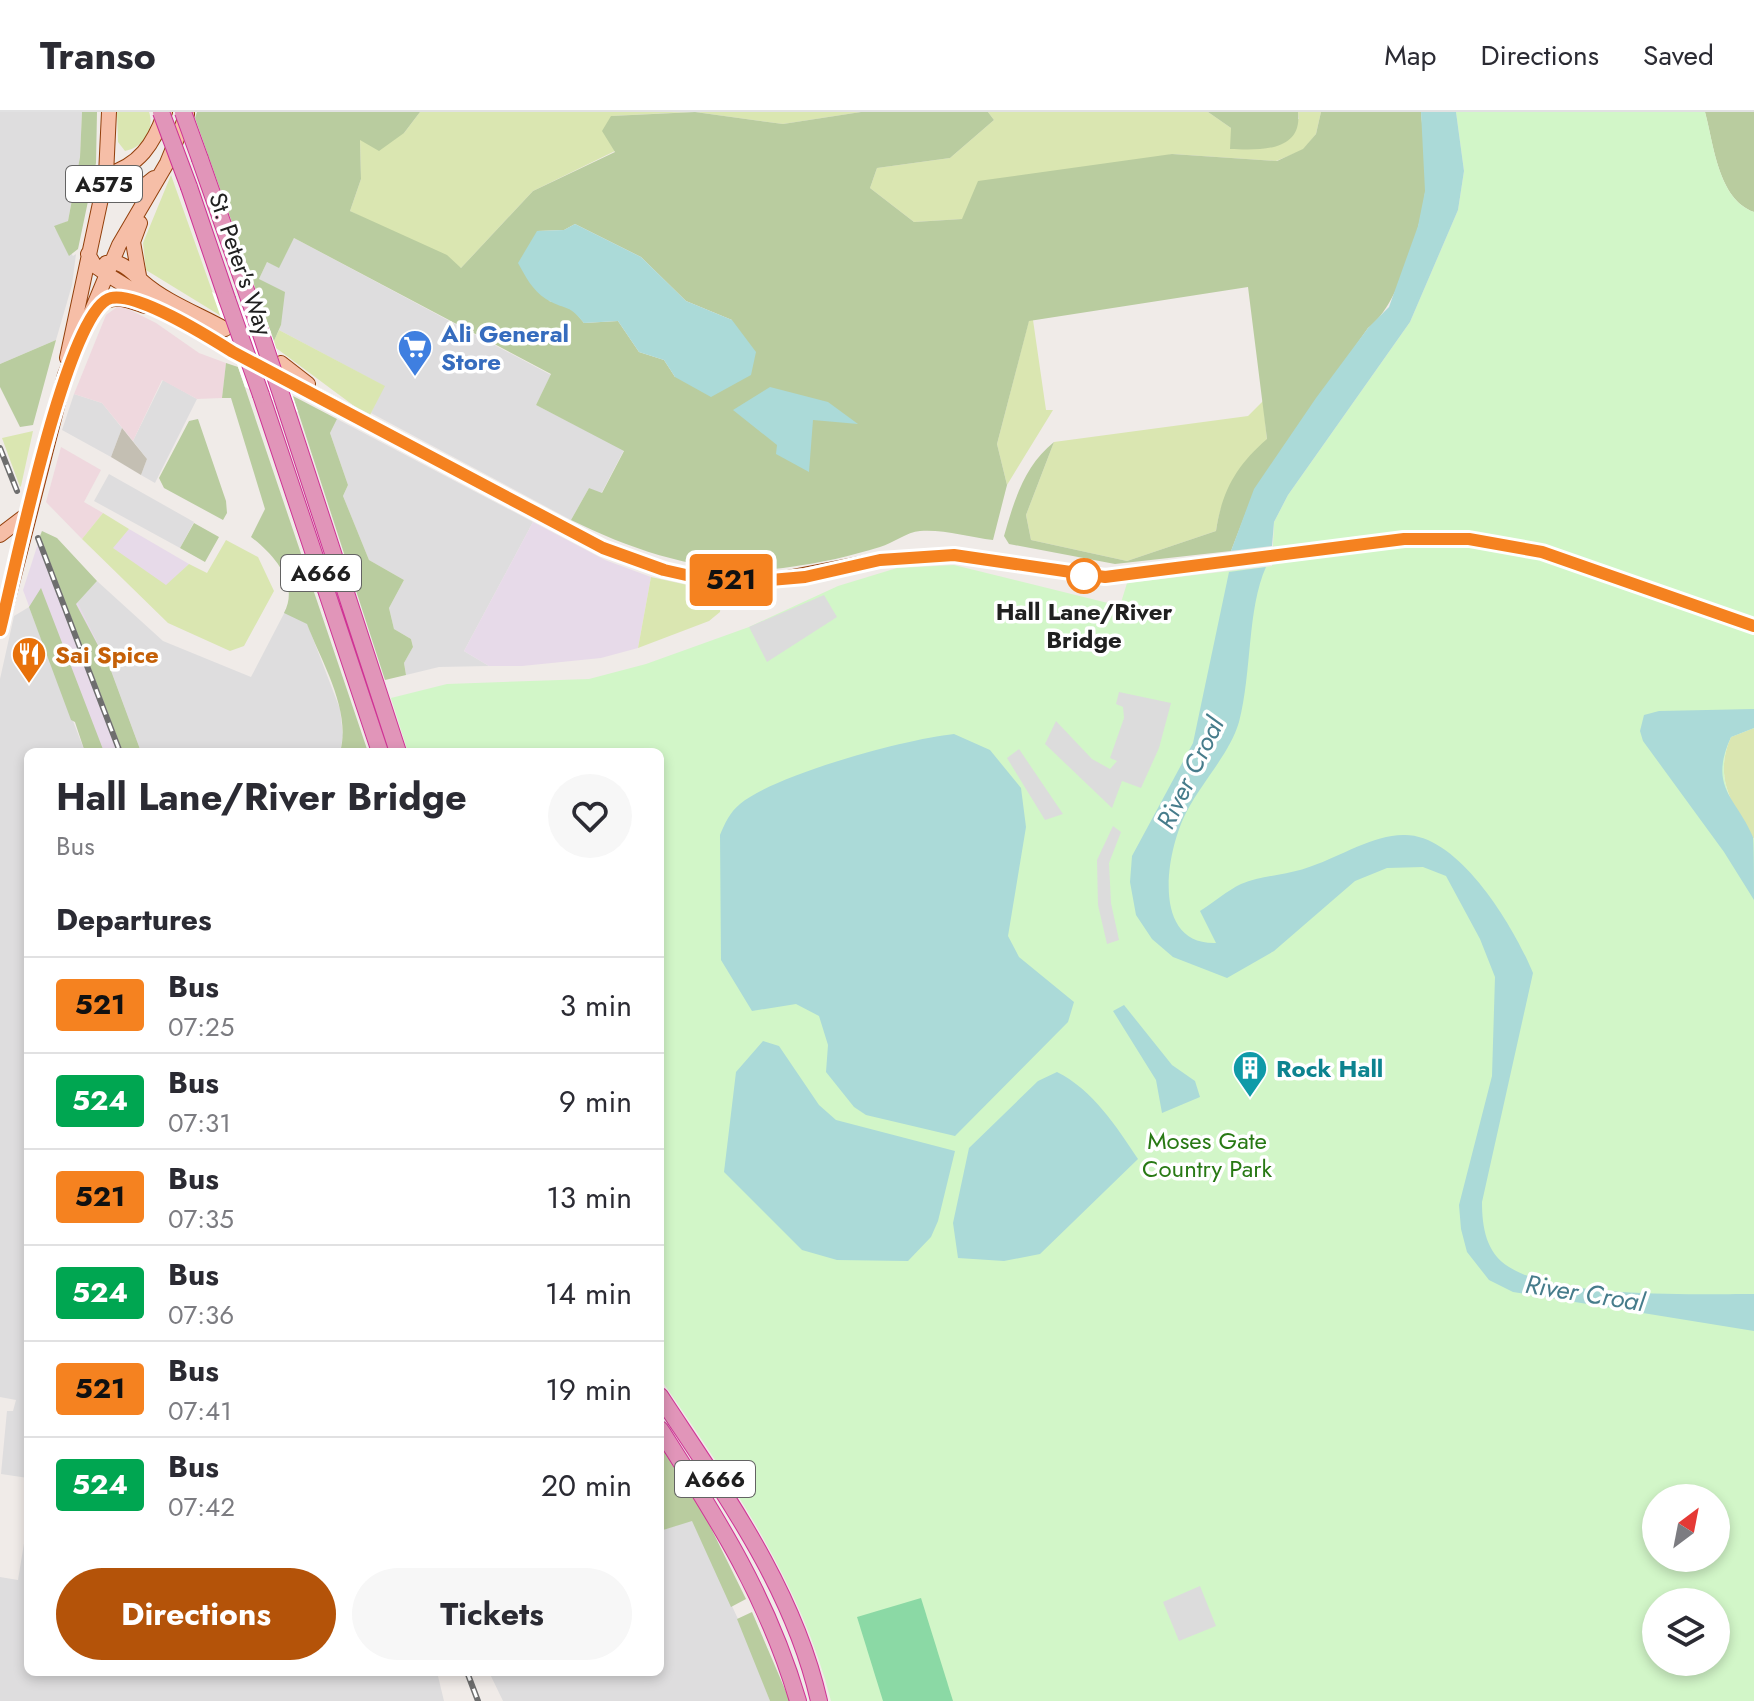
<!DOCTYPE html>
<html lang="en">
<head>
<meta charset="utf-8">
<style>
  :root { --surface:#fff; --page:#f7f7f7; --text:#2b2b33; --muted:#7c7c81; --line:#e1e1e2; --accent:#b45309 }
  body { margin:0; font-family:Jost,sans-serif; background:var(--page); color:var(--text); height:100vh; display:flex; flex-direction:column; font-size:30px; white-space:nowrap }
  * { box-sizing:border-box; margin:0 }
  p { font-size:26px; color:var(--muted) }
  .icon { flex:none; width:44px; height:44px; fill:none; stroke:currentColor; stroke-width:2; stroke-linecap:round; stroke-linejoin:round }
  .map { position:relative; flex:1; overflow:hidden }
  .side { position:absolute; left:24px; top:636px; width:640px; height:928px; display:flex; flex-direction:column; background:var(--surface); border-radius:12px; box-shadow:0 4px 12px #0003 }
  .side>* { flex:none }
  .badge { padding:0 16px; border-radius:6px; font-size:28px; line-height:52px }
  .needle { width:52px; rotate:32deg }
  .buttons { position:absolute; left:1642px; top:1372px; display:grid; gap:16px }
  .buttons a { display:grid; place-items:center; width:88px; height:88px; border-radius:50%; background:var(--surface); box-shadow:0 4px 12px #0003; font-size:40px }
  .map>.badge { position:absolute; translate:-50% -50%; box-shadow:0 0 0 4px #fff }
  h2 { padding:0 32px; font-size:30px; line-height:72px }
  .round { display:grid; place-items:center; flex:none; width:84px; height:84px; border-radius:42px; background:var(--page) }
  .summary { display:flex; align-items:center; justify-content:space-between; height:136px; padding:0 32px }
  h1 { font-size:38px; font-weight:700; line-height:60px }
  .action { display:flex; gap:16px; margin-top:auto; padding:16px 32px }
  .action a { flex:1; height:92px; border-radius:48px; background:var(--accent); color:#fff; font-size:32px; font-weight:700; line-height:92px; text-align:center }
  .action a+a { background:var(--page); color:var(--text) }
  ul { padding:0; list-style:none }
  li { display:flex; align-items:center; gap:24px; height:96px; padding:0 32px; border-top:2px solid var(--line) }
  li div { flex:1 }
  li b { display:block; font-size:30px }
  li em { font-style:normal }
  li .badge { min-width:88px; font-weight:700; text-align:center }
  header { display:flex; align-items:center; gap:48px; box-sizing:border-box; height:112px; padding:0 40px; background:var(--surface); border-bottom:2px solid var(--line) }
  header strong { font-size:38px }
  nav { display:flex; gap:44px; margin-inline-start:auto; font-size:28px }
  .map>svg:first-child { display:block }
  .residential { fill:#deddde }
  .commercial { fill:#efd8de }
  .industrial { fill:#e7dae9 }
  .construction { fill:#c4bfb3 }
  .grass { fill:#dae6b1 }
  .forest { fill:#b9cc9f; fill-rule:evenodd }
  .park { fill:#d2f6c8; fill-rule:evenodd }
  .pitch { fill:#8bd9a5 }
  .parking { fill:#dcdcdc }
  .water { fill:#abdad8 }
  .pier { fill:#fff }
  .lines { fill:none; stroke-linecap:round; stroke-linejoin:round }
  .major-casing { stroke:#923f0b; stroke-width:16 }
  .highway-casing { stroke:#cf3395; stroke-width:18 }
  .major { stroke:#f6bea7; stroke-width:14 }
  .highway { stroke:#e195b9; stroke-width:16 }
  .rail-casing { stroke:#6e6e6e; stroke-width:6 }
  .rail { stroke:#fff; stroke-width:3; stroke-dasharray:9; stroke-linecap:butt }
  .highway-bridge-casing { stroke:#cf3395; stroke-width:18; stroke-linecap:butt }
  .highway-bridge { stroke:#e195b9; stroke-width:16 }
  .line-casing { stroke:#fff; stroke-width:18 }
  .line { stroke:#f58220; stroke-width:12 }
  .stop-dot { fill:#fff; stroke:#f58220; stroke-width:4 }
  .labels { text-anchor:middle; dominant-baseline:central; stroke-width:7; stroke-linejoin:round; paint-order:stroke }
  .shield { fill:#fff; stroke:#636363; stroke-width:2 }
  .shield-label { font-size:22px; font-weight:bold; fill:#202020 }
  .street-label { font-size:24px; fill:#202020; stroke:#fff }
  .shop-label { font-size:24px; font-weight:bold; fill:#366cbe; stroke:#fff; text-anchor:start }
  .stop-label { font-size:24px; font-weight:bold; fill:#202020; stroke:#fff }
  .food-label { font-size:24px; font-weight:bold; fill:#c56008; stroke:#fff; text-anchor:start }
  .culture-label { font-size:24px; font-weight:bold; fill:#0d838f; stroke:#fff; text-anchor:start }
  .park-label { font-size:24px; fill:#287914; stroke:#fff }
  .water-label { font-size:26px; font-style:italic; fill:#467c8b; stroke:#fff }
</style>
</head>
<body>
<header>
<strong>Transo</strong>
<nav><a>Map</a><a>Directions</a><a>Saved</a></nav>
</header>
<div class="map">
<svg width="1754" height="1589" viewBox="0 0 1754 1589">
  <rect width="100%" height="100%" fill="#f0ebe8"/>
  <!-- residential -->
  <path class="residential" d="M0,0H82L80,45L68,109L54,115L73,144L76,142L72,173L56,228L0,252Z
    M294,126L551,263L536,293L624,338L601,382L589,376L571,408L371,301L384,274L279,218L281,213L259,167L267,150L279,155Z
    M163,268L197,287L155,371L141,363L147,347L133,329Z
    M74,282L102,291L122,316L111,345L62,318Z
    M337,307L533,410L464,539L489,554L439,555L406,563L404,551L413,535L411,527L394,517L389,496L404,468L369,448L343,384L348,373L330,321Z
    M109,362L194,410L180,436L94,389Z
    M97,469L163,529L251,565L291,488L307,511L340,597L343,624L340,640H141L110,556L76,491Z
    M29,495L85,640H28V1366L1,1362L7,1299H13L16,1288L0,1285V567L14,504Z
    M28,1407V1560H437L444,1589H0V1465L18,1468Z
    M692,1408L745,1522L770,1589H503L489,1560H660V1419Z"/>
  <!-- commercial -->
  <path class="commercial" d="M117,195H124L156,211L199,241L226,251L222,286L197,287L162,268L133,329L102,291L74,282L106,203Z
    M61,335L101,358L84,390L103,401L82,427L46,390Z"/>
  <!-- industrial -->
  <path class="industrial" d="M533,410L605,448L651,465L638,536L601,546L522,554H489L464,539Z
    M129,417L189,452L166,474L112,436Z
    M42,419L110,556L141,640H85L75,610L71,608L23,478Z"/>
  <!-- construction -->
  <path class="construction" d="M122,316L147,347L141,363L111,345Z"/>
  <!-- grass -->
  <path class="grass" d="M117,0H149C155,17 143,36 125,39L118,30Z
    M420,0H691L611,4L615,39L533,79L461,156L350,99L361,67L360,27L404,21Z
    M695,0H861L783,12Z
    M988,0H1208L1231,16L1299,7L1298,0H1321L1316,22L1303,38L1276,49L1172,42L962,107L914,110L870,76L877,56L950,46L994,8Z
    M171,63L221,204L146,158L143,131Z
    M1029,208H1033L1046,298H1053L1007,373L997,332Z
    M279,218L385,274L369,305L276,236L274,229Z
    M1263,289L1267,328C1240,351 1221,383 1216,419L1127,449L1031,428L1026,403L1054,330L1248,304Z
    M33,319L21,374L20,375L2,326Z
    M103,401L129,417L113,436L166,473L189,452L207,461L226,428L258,445L274,479L244,534L230,539L168,511L82,427Z
    M651,465L715,479L721,489L720,500L709,509L638,536Z
    M1754,616V727C1732,693 1713,665 1731,625Z"/>
  <!-- forest -->
  <path class="forest" d="M82,0H97L96,51L78,137L69,144L54,114L68,109L80,45Z
    M197,0H420L404,21L379,39L360,28L361,67L350,99L447,143L461,156L533,79L615,40L602,19L611,4L695,0L783,12L861,0H988L994,8L950,46L877,56L870,76L914,110L962,107L978,69L1172,42L1277,49L1303,37L1316,22L1321,0H1421C1423,26 1428,56 1425,81C1420,118 1398,195 1368,216L1255,377L1231,439L1115,452L1009,432L1004,424C1014,389 1024,354 1054,330L1026,403L1031,428L1127,449L1216,419C1222,379 1236,354 1267,327L1248,175L1029,209L997,332L1007,373L993,428C970,425 942,417 920,419C907,420 893,431 880,435C851,444 820,451 790,455C715,466 638,441 571,408L589,376L602,381L624,339L536,293L551,262L294,126L279,156L267,150L259,167L285,180L281,213L274,229L195,6ZM575,112L641,145L686,189L732,208L675,265L664,248L639,240L618,209L584,211L571,195L549,189L537,119L564,118Z
    M1208,0H1298C1303,41 1257,38 1230,37L1231,16Z
    M1705,0H1754V100C1718,87 1714,33 1705,0Z
    M56,228L33,313L20,315L0,275V252Z
    M226,251L238,255L368,640H340C352,599 321,549 307,512L284,501C300,471 273,442 251,425L265,397L231,286H222Z
    M293,284L337,307L330,321L348,373L343,384L369,448L404,468L389,496L394,517L411,527L413,535L404,551L406,563L385,568Z
    M198,307L226,389L227,401L223,408L164,376L159,366L189,309Z
    M194,411L219,425L205,450L180,436Z
    M42,419L57,426L97,469L76,492L110,556L141,640H123L40,424Z
    M41,476L104,640H85L75,610L71,608L29,495Z
    M660,1333L706,1406L746,1487L731,1495L692,1409L660,1419Z
    M752,1500L790,1589H770L737,1507Z"/>
  <!-- park -->
  <path class="park" d="M1456,0H1705C1714,33 1718,87 1754,100V616L1731,625C1713,665 1732,694 1754,727V1589H831C801,1469 728,1366 660,1266V640H408L391,586L447,572L589,567L646,552L749,515L838,474L897,456L954,453L1120,494L1127,471L1272,454L1274,410L1288,383L1410,210L1458,98L1464,59ZM1656,1386H1716V1446H1656ZM1656,1490H1716V1550H1656Z"/>
  <!-- pitch -->
  <path class="pitch" d="M921,1486L953,1589H883L857,1505Z"/>
  <!-- parking -->
  <path class="parking" d="M824,483L837,505L767,550L749,515Z
    M1119,580L1171,591L1159,636L1141,676L1122,669L1112,696L1045,632L1056,609L1092,647L1110,657L1117,649L1110,646L1124,606L1123,595L1116,592Z
    M1019,637L1063,702L1045,708L1007,646Z
    M1113,714L1121,720L1109,751L1111,791L1119,828L1107,832L1098,793L1097,748Z
    M1200,1474L1216,1514L1179,1529L1163,1490Z"/>
  <!-- water -->
  <path class="water" d="M1421,0H1456L1464,59L1458,98L1410,210L1288,383L1274,410L1272,434L1231,439L1254,377L1316,286L1368,216L1389,195L1418,114L1425,79Z
    M575,112L641,145L686,189L732,208L756,240L751,263L711,285L675,265L664,248L639,240L618,209L584,211C567,190 565,199 546,187C532,178 526,165 518,151L537,119L564,118Z
    M770,275L828,290L858,312L813,308L809,360L776,342L777,333L733,298Z
    M1266,455C1247,497 1252,561 1239,610C1230,641 1202,670 1187,699C1166,738 1150,833 1216,831L1200,799C1213,791 1228,778 1241,772C1263,763 1290,763 1312,754C1341,744 1375,722 1405,723C1460,723 1515,817 1533,861L1482,1090C1482,1115 1486,1141 1509,1155C1559,1187 1692,1182 1754,1182V1219L1513,1180L1489,1168L1467,1140L1461,1117L1459,1093L1492,964L1495,865L1480,827L1446,764L1423,755L1387,756L1355,769L1274,839L1227,866L1173,845L1152,827L1136,803L1130,770L1132,744L1193,631L1229,460Z
    M1754,597V616L1731,625C1708,676 1736,685 1753,725C1754,741 1754,771 1754,788L1724,740L1643,629L1640,619L1644,603L1659,599Z
    M954,622L990,638L1021,676L1026,715L1008,824L1019,845L1074,890L1068,910L955,1024L866,1003L854,995L826,960L828,933L819,904L796,892L752,899L721,848L720,723C725,711 730,700 740,692C776,662 906,627 954,622Z
    M1124,893L1172,953L1195,969L1200,985L1162,1001L1156,968L1113,899Z
    M763,929L779,934L819,993L836,1008L955,1039L938,1109L931,1125L908,1149L837,1148L802,1138L724,1060L736,960Z
    M1057,960C1093,978 1116,1014 1138,1047L1040,1142L1004,1149L958,1146L953,1111L969,1036L1038,969Z"/>
  <!-- pier -->
  <path class="pier" d="M212,180L266,207L298,300L245,275Z"/>
  <g class="lines">
    <!-- major casing -->
    <g class="major-casing">
      <path id="major" d="M106,63C139,54 154,32 165,0
        M106,63L131,78L144,74L154,66
        M88,142L95,154L108,163L233,240
        M106,151C122,147 132,161 143,170C166,190 198,202 225,217
        M139,164L133,130L140,111
        M95,196C113,181 125,187 145,194
        M67,246L106,63L109,0
        M281,251L308,272
        M287,268L603,436L664,458L695,465L782,467L880,448L954,443L1105,465L1404,427H1469L1542,440L1754,514
        M0,423L29,401
        M0,518L65,263L119,133L167,51L187,2"/>
    </g>
    <!-- highway casing -->
    <g class="highway-casing">
      <path id="highway" d="M200,47L254,201
        M189,75L227,187
        M261,283L380,640
        M285,294L398,640
        M660,1284C723,1380 793,1475 819,1589
        M660,1317C718,1408 767,1484 798,1589"/>
    </g>
    <!-- major -->
    <use href="#major" class="major"/>
    <!-- highway -->
    <use href="#highway" class="highway"/>
    <!-- rail casing -->
    <g class="rail-casing">
      <path id="rail" d="M0,336L17,379
        M38,426L120,640
        M467,1560L478,1589"/>
    </g>
    <!-- rail -->
    <use href="#rail" class="rail"/>
    <!-- highway-bridge casing -->
    <g class="highway-bridge-casing">
      <path id="highway-bridge" d="M161,0L189,75
        M183,0L200,47
        M227,187L261,283
        M254,201L285,294"/>
    </g>
    <!-- highway-bridge -->
    <use href="#highway-bridge" class="highway-bridge"/>
  </g>
  <g class="lines">
    <!-- line casing -->
    <g class="line-casing">
      <path id="line" d="M0,518C13,467 67,196 111,186C138,180 209,225 233,240L603,436L664,458L695,465L759,469L805,465L880,448L954,443L1105,465L1404,427H1469L1542,440L1754,514"/>
    </g>
    <!-- line -->
    <use href="#line" class="line"/>
  </g>
  <!-- icons -->
  <defs>
    <g id="supermarket-pin" transform="scale(1.8)"><path d="M0 17L-7.5 6A9.5 9.5 0 1 1 7.5 6Z" fill="#3f7fe0" stroke="#fff"/><path d="M-6-5.5h2.5l.6 2H6L4.5 2H-2.5L-4.4-4H-6ZM-1.5 3.2a1.3 1.3 0 1 0 .1 0ZM3 3.2a1.3 1.3 0 1 0 .1 0Z" fill="#fff"/></g>
    <g id="restaurant-pin" transform="scale(1.8)"><path d="M0 17L-7.5 6A9.5 9.5 0 1 1 7.5 6Z" fill="#e8710a" stroke="#fff"/><path d="M-5-6h1v4h1v-4h1v4h1v-4h1v5L-1.5 .5V6h-2V.5L-5-1ZM5-6V6H3V1.5H1.5Q1.5-4 5-6Z" fill="#fff"/></g>
    <g id="building-pin" transform="scale(1.8)"><path d="M0 17L-7.5 6A9.5 9.5 0 1 1 7.5 6Z" fill="#0f9aa8" stroke="#fff"/><path d="M-4-6H4V6H1V3H-1V6H-4ZM-2.5-4.3h1.7v1.8h-1.7ZM.8-4.3h1.7v1.8H.8ZM-2.5-1h1.7V.8h-1.7ZM.8-1h1.7V.8H.8Z" fill="#fff"/></g>
  </defs>
  <g fill-rule="evenodd">
    <use href="#supermarket-pin" x="415" y="235"/>
    <use href="#restaurant-pin" x="29" y="542"/>
    <use href="#building-pin" x="1250" y="956"/>
  </g>
  <!-- markers -->
  <circle class="stop-dot" cx="1084" cy="464" r="16"/>
  <g class="labels">
    <!-- shield labels -->
    <g class="shield">
      <rect x="66" y="54" width="76" height="36" rx="6"/>
      <rect x="281" y="443" width="80" height="36" rx="6"/>
      <rect x="675" y="1349" width="80" height="36" rx="6"/>
    </g>
    <g class="shield-label">
      <text x="104" y="72">A575</text>
      <text x="321" y="461">A666</text>
      <text x="715" y="1367">A666</text>
    </g>
    <!-- street labels -->
    <g class="street-label">
      <text transform="translate(241 152) rotate(71)">St. Peter's Way</text>
    </g>
    <!-- shop labels -->
    <g class="shop-label">
      <text x="441" y="221">Ali General<tspan x="441" dy="28">Store</tspan></text>
    </g>
    <!-- stop labels -->
    <g class="stop-label">
      <text x="1084" y="499">Hall Lane/River<tspan x="1084" dy="28">Bridge</tspan></text>
    </g>
    <!-- food labels -->
    <g class="food-label">
      <text x="55" y="542">Sai Spice</text>
    </g>
    <!-- culture labels -->
    <g class="culture-label">
      <text x="1276" y="956">Rock Hall</text>
    </g>
    <!-- park labels -->
    <g class="park-label">
      <text x="1207" y="1028">Moses Gate<tspan x="1207" dy="28">Country Park</tspan></text>
    </g>
    <!-- water labels -->
    <g class="water-label">
      <text transform="translate(1190 661) rotate(-64)">River Croal</text>
      <text transform="translate(1585 1181) rotate(9)">River Croal</text>
    </g>
  </g>
</svg>
<div class="buttons">
<a><svg class="needle" viewBox="-14 -14 28 28"><path d="M0-13l5 13h-10z" fill="#e53935"/><path d="M0 13l5-13h-10z" fill="#7c7c81"/></svg></a>
<a><svg class="icon" aria-label="layers" viewBox="0 0 24 24"><path d="M12 4l9 5-9 5-9-5zM3 14l9 5 9-5"/></svg></a>
</div>
<b class="badge" style="left:731px;top:468px;background:#f58220;color:#111">521</b>
<section class="side">
<div class="summary"><div><h1>Hall Lane/River Bridge</h1><p>Bus</p></div><a class="round"><svg class="icon" aria-label="heart" viewBox="0 0 24 24"><path d="M12 20l-8-8c-3-5 5-10 8-4 3-6 11-1 8 4z"/></svg></a></div>
<h2>Departures</h2>
<ul>
<li><span class="badge" style="background:#f58220;color:#111">521</span><div><b>Bus</b><p>07:25</p></div><em>3 min</em></li>
<li><span class="badge" style="background:#00a651;color:#fff">524</span><div><b>Bus</b><p>07:31</p></div><em>9 min</em></li>
<li><span class="badge" style="background:#f58220;color:#111">521</span><div><b>Bus</b><p>07:35</p></div><em>13 min</em></li>
<li><span class="badge" style="background:#00a651;color:#fff">524</span><div><b>Bus</b><p>07:36</p></div><em>14 min</em></li>
<li><span class="badge" style="background:#f58220;color:#111">521</span><div><b>Bus</b><p>07:41</p></div><em>19 min</em></li>
<li><span class="badge" style="background:#00a651;color:#fff">524</span><div><b>Bus</b><p>07:42</p></div><em>20 min</em></li>
</ul>
<div class="action"><a>Directions</a><a>Tickets</a></div>
</section>
</div>
</body>
</html>
